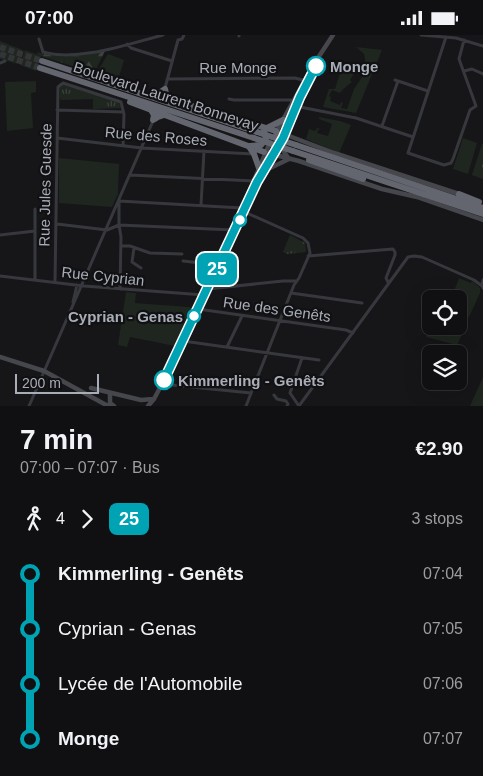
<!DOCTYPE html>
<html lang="en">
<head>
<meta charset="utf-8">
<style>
  :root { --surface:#101012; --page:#1e1e20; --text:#f1f3f6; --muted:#9c9d9f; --line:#303032 }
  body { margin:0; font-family:Arial,sans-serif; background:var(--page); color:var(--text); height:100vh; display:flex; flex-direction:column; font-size:19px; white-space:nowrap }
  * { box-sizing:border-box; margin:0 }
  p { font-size:16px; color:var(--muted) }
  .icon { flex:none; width:28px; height:28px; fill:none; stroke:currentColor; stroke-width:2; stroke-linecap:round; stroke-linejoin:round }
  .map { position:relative; height:371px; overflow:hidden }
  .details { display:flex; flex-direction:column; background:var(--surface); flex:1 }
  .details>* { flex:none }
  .badge { padding:0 10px; border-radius:8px; font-size:18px; line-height:32px }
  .buttons { position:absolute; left:422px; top:255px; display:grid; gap:10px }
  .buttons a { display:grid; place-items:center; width:45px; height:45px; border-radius:8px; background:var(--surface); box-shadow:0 5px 20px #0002,0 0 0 1px var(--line); font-size:25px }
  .scale { position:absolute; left:15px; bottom:12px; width:84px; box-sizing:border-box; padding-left:5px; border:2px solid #a8adb8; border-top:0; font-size:14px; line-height:18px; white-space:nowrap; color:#a8adb8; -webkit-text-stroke:4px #111113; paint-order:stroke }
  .map>.badge { position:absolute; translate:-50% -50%; box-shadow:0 0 0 2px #fff }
  .legs { display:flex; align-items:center; gap:8px; height:55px; padding:0 20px; font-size:16px }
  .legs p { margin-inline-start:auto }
  .headline { display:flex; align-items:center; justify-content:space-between; height:85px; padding:0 20px }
  h1 { font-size:28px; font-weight:700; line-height:38px }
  ul { padding:0 20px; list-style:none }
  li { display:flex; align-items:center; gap:18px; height:55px; font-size:19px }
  li i { display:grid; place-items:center; width:8px; height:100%; margin:0 6px; background:currentColor }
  li i::after { content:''; width:12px; height:12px; margin:-6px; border:4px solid; border-radius:50%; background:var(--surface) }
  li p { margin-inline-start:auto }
  li:first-child i { background:linear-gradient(#0000 50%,currentColor 0) }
  li:last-child i { background:linear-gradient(currentColor 50%,#0000 0) }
  .status { display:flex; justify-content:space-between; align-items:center; height:35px; padding:0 25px; background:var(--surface); direction:ltr }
  .status svg { height:14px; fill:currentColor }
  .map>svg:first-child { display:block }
  .green { fill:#1e261f }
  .forest { fill:url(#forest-firs) }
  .park { fill:url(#park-tufts) }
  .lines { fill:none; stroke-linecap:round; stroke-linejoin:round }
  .highway-tunnel { stroke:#333438; stroke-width:6; stroke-dasharray:6 3; stroke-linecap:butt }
  .street { stroke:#37383d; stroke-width:3 }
  .secondary { stroke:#45474d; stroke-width:4.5 }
  .highway { stroke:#63666e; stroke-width:6 }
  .highway-bridge { stroke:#63666e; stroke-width:6 }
  .line-1-casing { stroke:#fff; stroke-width:11 }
  .line-1 { stroke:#00a3b4; stroke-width:8 }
  .stop-1-dot { fill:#fff; stroke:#00a3b4; stroke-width:2.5 }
  .labels { text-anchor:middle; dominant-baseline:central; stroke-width:4.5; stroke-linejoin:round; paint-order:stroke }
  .stop-label { font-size:15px; font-weight:bold; fill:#a8adb8; stroke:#111113; text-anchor:start }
  .street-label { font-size:15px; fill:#a8adb8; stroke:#111113 }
</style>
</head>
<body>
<div class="status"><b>07:00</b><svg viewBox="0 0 49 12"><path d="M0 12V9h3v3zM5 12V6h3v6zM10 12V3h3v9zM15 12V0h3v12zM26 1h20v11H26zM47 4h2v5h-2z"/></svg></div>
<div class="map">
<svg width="483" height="371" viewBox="0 0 483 371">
  <defs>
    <pattern id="forest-firs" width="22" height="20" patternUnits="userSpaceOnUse" patternTransform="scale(1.25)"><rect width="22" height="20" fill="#1e261f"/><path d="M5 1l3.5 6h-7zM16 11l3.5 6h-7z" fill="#3c433d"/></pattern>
    <pattern id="park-tufts" width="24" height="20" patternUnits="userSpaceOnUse" patternTransform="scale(1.25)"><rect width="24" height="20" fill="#1e261f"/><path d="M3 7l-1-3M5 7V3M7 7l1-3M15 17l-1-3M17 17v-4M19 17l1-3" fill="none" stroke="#3c433d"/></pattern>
  </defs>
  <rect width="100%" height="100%" fill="#161618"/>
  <!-- green -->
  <path class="green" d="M0,6L23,15L18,29L0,24Z
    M356,12L382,15L356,78L323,72L329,54H335L341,35L353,39L356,36L350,45L352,47C347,51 343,54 340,58L332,55L329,61L331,62L330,66L340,70L341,67L343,68L341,73L347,74L354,54L362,42L366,30L364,19Z
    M25,15L41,21L36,36L20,30Z
    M108,19L124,25L118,45L97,37Z
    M36,46V57L31,58L33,93L7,96L5,47Z
    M319,82L340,86L351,90L339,118L306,104L309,94L315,96L317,93L321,94L318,95L317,98L328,101L332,89L319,84Z
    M463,103L477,108L468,139L453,134Z
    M59,123L119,129L118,159L112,172L59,168Z
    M459,243L471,248L472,246L480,253V258L469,282L459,280V264H451Z
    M126,257L136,258L135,268L189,272L193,273L175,311L130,302L127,312L118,310Z
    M459,285L467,289L457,310L426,302L431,286V291H459Z
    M483,342V371H470Z"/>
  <!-- forest -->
  <path class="forest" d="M105,16L94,38L38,20L37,17C60,25 82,21 105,16Z"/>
  <!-- park -->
  <path class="park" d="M63,48L118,66L121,71V73L93,74V64L61,65L60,63V51Z
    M482,109H483V144L472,140Z
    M290,200L305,208L306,217L287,219L283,217Z"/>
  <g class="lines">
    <!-- highway-tunnel -->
    <path class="highway-tunnel" d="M0,12L42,26
      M0,19L40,33"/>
    <!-- street -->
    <path class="street" d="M239,0V1
      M421,0L456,3L483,11
      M446,2L408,118L444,130L451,128L453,124L470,75L476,71L459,24L464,5
      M39,4L43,17C78,27 128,9 163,0
      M178,5L182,4L184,0
      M127,9L131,13L172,26
      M0,28L5,26
      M464,36L472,34L483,39
      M167,44L295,43L306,46
      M395,45L428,56
      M165,53L178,5
      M229,64L234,65H290L293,66
      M300,72L356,83L413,102
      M57,75L123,77
      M382,91L398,46
      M57,103L142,113L253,119
      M130,140L254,146
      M201,170L204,116
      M245,176L249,179L303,203L308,208L310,218L299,243L294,250L246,371
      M57,189L107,195L119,190L234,195
      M0,200L35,196
      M121,211H130L150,218L182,219
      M134,213L132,227L141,233
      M308,221L393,214L395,217V220L386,243L388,247
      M183,226L218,230
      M0,241L84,251L204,260
      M35,245V174
      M483,245L482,249L483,253
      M55,247L58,52L63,48L121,67L124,79L123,111
      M120,254L121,202L119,190V166L242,173
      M208,254L283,246H296
      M291,258L362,268
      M73,267L77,250
      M198,274L346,295L353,298
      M183,306L319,325
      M227,312L242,281
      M162,349L251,358
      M274,360L277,364L286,366L288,369L287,371
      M29,371L153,86
      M299,371L408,222L414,221L422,222L474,245L482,251
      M299,371L290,358L302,323"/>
    <!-- secondary -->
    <path class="secondary" d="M276,96L334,118L462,160
      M275,99L314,29L333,0
      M284,100L300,62L319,26
      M264,117L299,126L382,154L417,162L483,185
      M264,136L289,124L284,117L285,112
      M243,180L257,147L279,109
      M0,322L44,336L108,371
      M91,353L141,365L153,364
      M110,358V368L114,371
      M148,371L154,364L162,349L221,224L270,107"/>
    <!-- highway -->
    <path class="highway" d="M42,26L257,97
      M40,33L254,103
      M156,60L165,54L167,63
      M166,63L276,96L278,100V108
      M130,67L264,117
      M151,75L154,80L153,85L158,82L164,80
      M267,93L283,85
      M296,110L483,173
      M250,111L261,110L266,104L264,95
      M250,113L254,119L259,133
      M293,116L483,179
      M309,125L363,144
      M459,159L479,167"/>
    <!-- highway-bridge -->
    <path class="highway-bridge" d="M257,97L296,110
      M254,103L293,116"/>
  </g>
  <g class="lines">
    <!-- line-1 casing -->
    <g class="line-1-casing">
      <path id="line-1" d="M164,345L257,147L283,103L300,62L316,31"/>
    </g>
    <!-- line-1 -->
    <use href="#line-1" class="line-1"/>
  </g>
  <!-- markers -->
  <g class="stop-1-dot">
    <circle cx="316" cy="31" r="9"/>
    <circle cx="240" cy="185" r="6"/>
    <circle cx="194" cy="281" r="6"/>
    <circle cx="164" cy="345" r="9"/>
  </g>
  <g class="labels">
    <!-- stop labels -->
    <g class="stop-label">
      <text x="330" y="31">Monge</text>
      <text x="183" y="281" text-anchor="end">Cyprian - Genas</text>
      <text x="178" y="345">Kimmerling - Genêts</text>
    </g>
    <!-- street labels -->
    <g class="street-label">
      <text x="238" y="32">Rue Monge</text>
      <text transform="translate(166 61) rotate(18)">Boulevard Laurent Bonnevay</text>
      <text transform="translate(156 101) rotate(5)">Rue des Roses</text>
      <text transform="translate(45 150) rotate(-89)">Rue Jules Guesde</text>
      <text transform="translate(103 241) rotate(6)">Rue Cyprian</text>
      <text transform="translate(277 274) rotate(8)">Rue des Genêts</text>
    </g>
  </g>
</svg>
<div class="buttons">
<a><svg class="icon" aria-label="locate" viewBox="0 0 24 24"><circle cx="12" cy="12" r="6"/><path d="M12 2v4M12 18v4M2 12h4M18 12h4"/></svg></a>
<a><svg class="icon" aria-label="layers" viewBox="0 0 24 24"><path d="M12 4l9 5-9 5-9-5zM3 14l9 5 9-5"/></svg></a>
</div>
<div class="scale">200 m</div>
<b class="badge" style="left:217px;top:234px;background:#00a3b4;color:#fff">25</b>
</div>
<section class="details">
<div class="headline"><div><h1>7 min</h1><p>07:00 – 07:07 · Bus</p></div><b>€2.90</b></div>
<div class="legs"><svg class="icon" aria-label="walk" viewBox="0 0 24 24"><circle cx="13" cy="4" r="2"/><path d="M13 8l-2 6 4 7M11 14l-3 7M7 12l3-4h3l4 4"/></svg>4<svg class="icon" aria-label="forward" viewBox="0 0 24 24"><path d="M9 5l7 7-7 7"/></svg><b class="badge" style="background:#00a3b4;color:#fff">25</b><p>3 stops</p></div>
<ul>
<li><i style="color:#00a3b4"></i><b>Kimmerling - Genêts</b><p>07:04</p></li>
<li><i style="color:#00a3b4"></i><span>Cyprian - Genas</span><p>07:05</p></li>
<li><i style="color:#00a3b4"></i><span>Lycée de l'Automobile</span><p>07:06</p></li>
<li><i style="color:#00a3b4"></i><b>Monge</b><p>07:07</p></li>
</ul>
</section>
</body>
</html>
